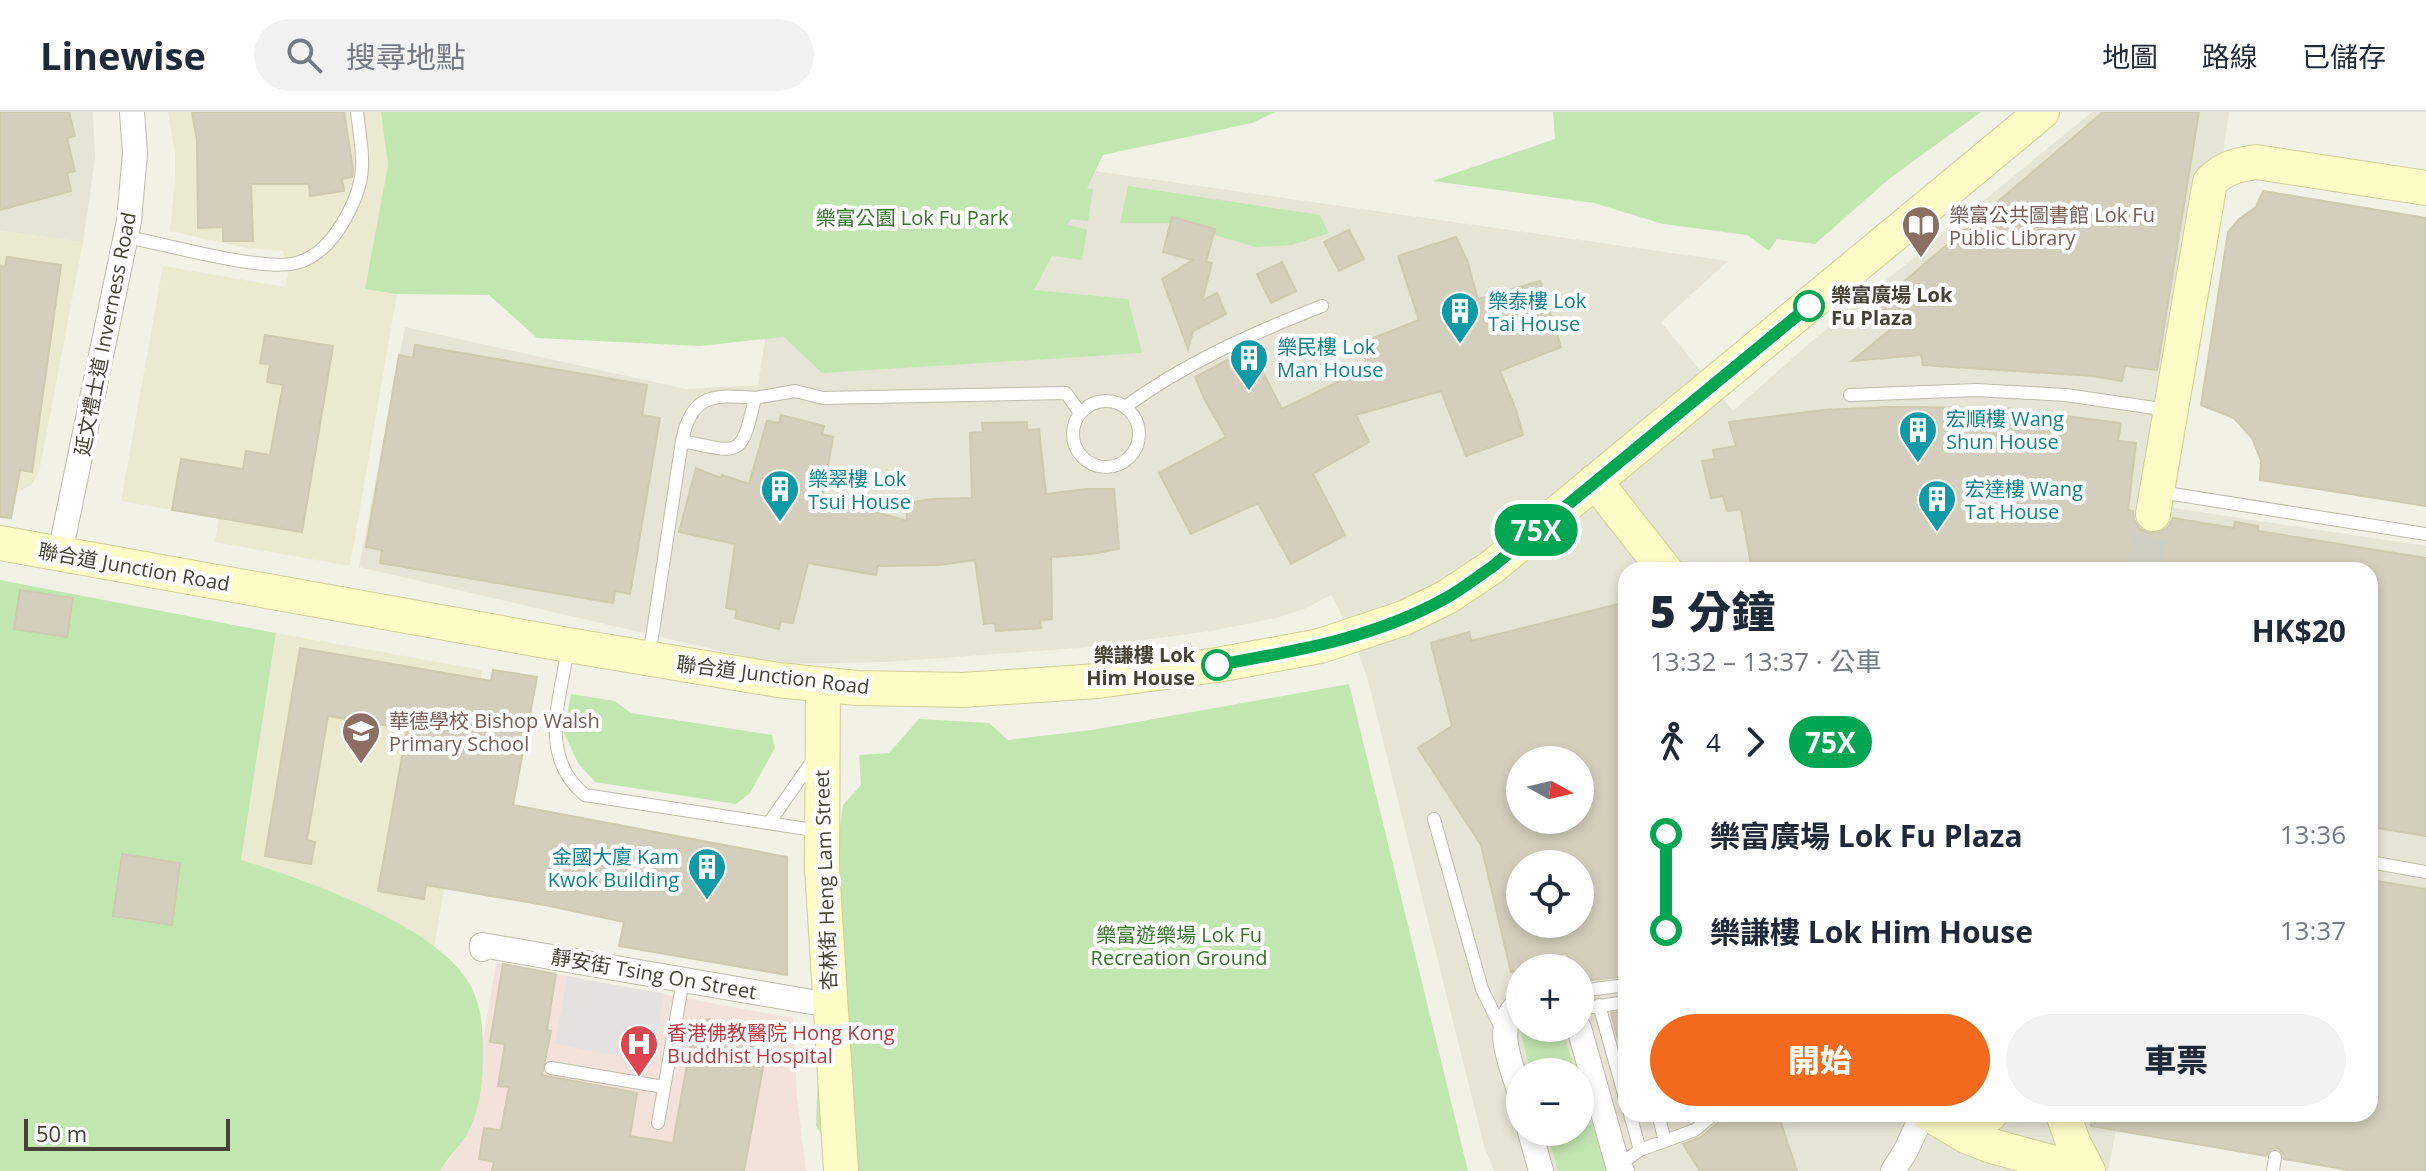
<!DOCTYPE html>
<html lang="zh-TW">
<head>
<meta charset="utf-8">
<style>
  :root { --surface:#fff; --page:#f2f2f3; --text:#1f2937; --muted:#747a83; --line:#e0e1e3; --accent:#f36a1c }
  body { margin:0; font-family:"Open Sans","Noto Sans TC",sans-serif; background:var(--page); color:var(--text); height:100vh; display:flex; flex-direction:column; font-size:30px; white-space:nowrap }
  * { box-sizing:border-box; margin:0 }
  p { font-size:26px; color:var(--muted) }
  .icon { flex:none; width:44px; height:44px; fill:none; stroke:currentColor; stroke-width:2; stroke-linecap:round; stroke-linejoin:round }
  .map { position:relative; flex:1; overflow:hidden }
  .drawer { position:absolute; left:1618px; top:450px; width:760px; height:560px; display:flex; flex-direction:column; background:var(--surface); border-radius:24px; box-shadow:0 4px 12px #0003 }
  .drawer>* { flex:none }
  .badge { padding:0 16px; border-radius:26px; font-size:28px; line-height:52px }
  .needle { width:52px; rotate:98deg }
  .tools { position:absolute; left:1506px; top:634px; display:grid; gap:16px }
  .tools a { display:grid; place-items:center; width:88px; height:88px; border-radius:50%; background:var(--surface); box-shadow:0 4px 12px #0003; font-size:40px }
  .scale { position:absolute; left:24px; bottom:20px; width:206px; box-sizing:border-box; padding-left:8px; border:4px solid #454235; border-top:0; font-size:22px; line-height:28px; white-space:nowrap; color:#454235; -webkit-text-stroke:6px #fff; paint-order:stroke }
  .map>.badge { position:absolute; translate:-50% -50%; box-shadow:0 0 0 4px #fff }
  .legs { display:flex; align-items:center; gap:12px; height:88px; padding:0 32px; font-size:26px }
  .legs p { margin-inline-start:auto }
  .summary { display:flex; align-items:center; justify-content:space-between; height:136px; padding:0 32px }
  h1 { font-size:44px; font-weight:800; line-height:60px }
  .primary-button { display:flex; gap:16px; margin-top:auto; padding:16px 32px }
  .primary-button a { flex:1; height:92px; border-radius:48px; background:var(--accent); color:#fff; font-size:32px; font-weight:800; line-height:92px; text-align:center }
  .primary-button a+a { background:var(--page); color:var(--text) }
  ul { padding:0 32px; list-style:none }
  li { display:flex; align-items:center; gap:28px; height:96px; font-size:30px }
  li i { display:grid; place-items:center; width:12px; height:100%; margin:0 10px; background:currentColor }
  li i::after { content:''; width:20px; height:20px; margin:-10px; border:6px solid; border-radius:50%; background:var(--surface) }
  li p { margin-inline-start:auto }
  li:first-child i { background:linear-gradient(#0000 50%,currentColor 0) }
  li:last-child i { background:linear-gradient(currentColor 50%,#0000 0) }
  header { display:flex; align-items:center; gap:48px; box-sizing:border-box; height:112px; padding:0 40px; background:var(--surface); border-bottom:2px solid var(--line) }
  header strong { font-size:38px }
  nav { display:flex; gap:44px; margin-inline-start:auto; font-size:28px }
  .search { width:560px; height:72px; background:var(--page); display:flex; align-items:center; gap:20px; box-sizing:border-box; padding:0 28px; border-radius:44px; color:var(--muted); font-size:30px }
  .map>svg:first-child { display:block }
  .residential { fill:#e6e4d4; fill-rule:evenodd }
  .education { fill:#ebe9d0 }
  .medical { fill:#f3e2da }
  .green { fill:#c2e6b0 }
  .parking { fill:#e3e2de }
  .building { fill:#d4cfbc; stroke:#cec9af; stroke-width:2; fill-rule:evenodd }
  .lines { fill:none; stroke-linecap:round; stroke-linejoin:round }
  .secondary-tunnel { stroke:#cfcec3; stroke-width:34; stroke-dasharray:34 17; stroke-linecap:butt }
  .lane-casing { stroke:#bdbba9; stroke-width:14 }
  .street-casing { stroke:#bdbba9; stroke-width:26 }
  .secondary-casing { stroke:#d1ce97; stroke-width:36 }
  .lane { stroke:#fff; stroke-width:12 }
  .street { stroke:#fff; stroke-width:24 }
  .secondary { stroke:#fdfbc6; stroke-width:34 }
  .line-1-casing { stroke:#fff; stroke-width:18 }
  .line-1 { stroke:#00a651; stroke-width:12 }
  .stop-1-dot { fill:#fff; stroke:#00a651; stroke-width:4 }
  .labels { text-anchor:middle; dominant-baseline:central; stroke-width:8; stroke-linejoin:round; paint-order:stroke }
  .education-label { font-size:20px; fill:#785e54; stroke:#fff; text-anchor:start }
  .park-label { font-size:20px; fill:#37752b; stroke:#fff }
  .stop-label { font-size:20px; font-weight:bold; fill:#454235; stroke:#fff; text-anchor:start }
  .culture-label { font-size:20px; fill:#0d838f; stroke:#fff; text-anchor:start }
  .street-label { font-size:20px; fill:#454235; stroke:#fff }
  .health-label { font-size:20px; fill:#be3a42; stroke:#fff; text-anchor:start }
</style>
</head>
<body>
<header>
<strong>Linewise</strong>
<div class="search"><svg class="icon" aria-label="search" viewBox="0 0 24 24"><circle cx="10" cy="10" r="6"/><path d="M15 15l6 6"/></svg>搜尋地點</div>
<nav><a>地圖</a><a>路線</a><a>已儲存</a></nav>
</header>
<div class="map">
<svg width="2426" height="1059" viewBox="0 0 2426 1059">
  <rect width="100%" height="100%" fill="#f2f1e6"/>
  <!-- residential -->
  <path class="residential" d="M0,0H93L95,47L83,130L0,119Z
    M2092,0H2229L2174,396L2426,434V1059H2354L2116,1018L2108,1059H1494L1484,1034L1367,565L1351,521L1331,483L1304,497L1276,506L1211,519L1092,535L886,550L777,552L359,455L405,215L686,277L758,273L771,189L1031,50L1728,149L1661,210L1733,299L1813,228ZM1626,458H2370V1002H1626ZM1520,648H1580V708H1520ZM1520,752H1580V812H1520ZM1520,856H1580V916H1520ZM1520,960H1580V1020H1520Z"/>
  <!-- education -->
  <path class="education" d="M168,0H381L388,53L366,176L397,182L350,454L215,430L219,406L121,389L163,154L285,175L288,163L283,139L246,136L170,119L175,67V41Z
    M0,119L83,130L39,361L31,373L18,380H0Z
    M276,521L482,558L434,836L396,810L359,792L241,748Z"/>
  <!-- medical -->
  <path class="medical" d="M496,851L793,906L797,984L806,1059H440L454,1041L477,998L483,954V929Z"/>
  <!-- green -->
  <path class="green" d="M381,0H1276L1252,11L1103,43L1087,76L1093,77L1088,109L1071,107L1067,113L1087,117L1082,148L1052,144L1034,178L1128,187L1142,241L822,261L784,225L699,234L537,226L489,183L397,182L365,177L388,53Z
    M1553,0H1981L1889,67L1815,132L1777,127L1769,139L1747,123L1663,112L1594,91L1432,69L1555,27Z
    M1128,74L1320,103L1329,121L1292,133L1255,135L1175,111H1120Z
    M0,468L276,521L241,748C305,768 441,814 472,876C482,898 483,919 483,942C483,966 481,992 471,1014C464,1031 449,1043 440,1059H0Z
    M1349,572L1468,1059H845L816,1014L819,920L847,872L830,786L843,693L861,673L859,643L889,641L919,607L989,611L1008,628L1092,618Z
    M571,582L615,589L631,601L772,623L775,636L750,681L736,692L595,670L578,651L564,621Z
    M1520,915L1562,916L1576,960H1530Z
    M1580,973L1605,1053L1606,1059H1558L1547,1020H1580Z"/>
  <!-- parking -->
  <path class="parking" d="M567,864L664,882L653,950L555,932Z"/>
  <!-- building -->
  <path class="building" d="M0,0H69L75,24L67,26L75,59L67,61L71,79L0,98Z
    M192,0H344L353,57L352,65L342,67L344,79L310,84L309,72H251L253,129H223V115L198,116L197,28Z
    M2103,0H2199L2157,258L2125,254L2122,269L2092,264L1923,253L1921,243L1852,249L1891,217L1874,195Z
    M2263,79L2426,106V394L2260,368L2261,349L2252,326L2234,306L2201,293L2228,120L2239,107L2256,95Z
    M1172,105L1215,117L1206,150L1212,151L1202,189L1217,181L1226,202L1193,219L1188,237L1162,167L1193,148L1163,140Z
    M1349,118L1364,147L1339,159L1324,130Z
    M1456,125L1467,148L1478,187L1540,169L1561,235L1500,259L1516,298L1523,323L1466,344L1441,279L1356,303L1369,330L1313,362L1345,423L1291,452L1258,391L1191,422L1159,361L1226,325L1205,288L1195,265L1250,236L1282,297L1368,255L1360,231L1419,208L1398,144Z
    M7,145L61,153L32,360L20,358L11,406L0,405V154L5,155Z
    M1282,150L1296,179L1271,191L1257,162Z
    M265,223L333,234L302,420L172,398L181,347L243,357L246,339L270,343L283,273L267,270L270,252L260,251Z
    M415,233L647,273L642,303L660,306L630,482L615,479L613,491L380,451L382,438L366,435L399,243L413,246Z
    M1888,295L2005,296L2121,311L2118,329L2136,331L2128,398L2133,399L2134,408L2140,417L2149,421L2161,420L2169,414L2173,406L2234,416L2235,410L2258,414V419L2426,446V724L2370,715V458H1752L1741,397L1727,399L1723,384L1711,386L1702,349L1715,347L1713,338L1736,334L1729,310L1824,298Z
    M781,303L824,314L822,322L833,325L822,389L862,396L907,409L906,391L932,387L972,386L970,321L983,320L982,311L1027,310V318L1039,317L1046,382L1086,377H1114L1119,437L1091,442L1051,445L1052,507L1040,508L1041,516L996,519L995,511L984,512L975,448L940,453L878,454L876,463L808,451L793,511L781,509L779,517L735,506L737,498L726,496L735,432L679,420L696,356L721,366L722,363L749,372L767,309L779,311Z
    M20,478L73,486L67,525L14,517Z
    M1626,490V864L1583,869L1580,856H1575L1566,841L1520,851V859L1511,860L1481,733L1418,636L1452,614L1431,531L1469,520L1471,529ZM1520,648H1580V708H1520ZM1520,752H1580V812H1520Z
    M300,536L491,569L493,558L537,565L513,693L787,745V863L619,834L624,810L545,793L426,773L424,787L378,779L407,617L328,604L307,728L315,730L311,752L265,744Z
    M122,742L180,751L172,813L113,804Z
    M2370,768L2426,777V1059H2354L2284,1047L2283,1041L2277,1036L2271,1037L2266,1044L2091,1014L2092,1002H2370Z
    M503,852L556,862L547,918L551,919L542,963L637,981L630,1024L673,1031L693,919L704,921L707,907L739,912L736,927L767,934L744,1059H492L494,1050L479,1047L484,1016L501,1018L509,975L498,974L505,932L490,930Z
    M1626,899V938L1617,924L1611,901Z
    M1723,1002H1778L1797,1059H1700L1683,1032L1701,1025L1720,1009Z"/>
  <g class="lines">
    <!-- secondary-tunnel -->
    <path class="secondary-tunnel" d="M2143,458L2153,402"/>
    <!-- lane casing -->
    <g class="lane-casing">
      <path id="lane" d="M127,125C165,132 263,160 296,151C317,146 331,130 342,112C369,67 363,49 357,0
        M1850,283L1977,278L2066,283L2168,298
        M755,286L795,279L823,286L1066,281L1080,301
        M1073 322a33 33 0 1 1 66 0a33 33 0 1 1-66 0Z
        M1125,295C1185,251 1253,221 1322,194
        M2160,380L2426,422
        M568,536C560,588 538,645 585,683L820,719
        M649,545L682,329C691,283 712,282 755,286C741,347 741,341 682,329
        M1434,707L1482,877L1503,920
        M769,711L813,648
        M2370,750L2426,760
        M1580,879L1626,873
        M1599,893L1626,989
        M1580,897L1626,890
        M551,956L664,975
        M1630,1002L1640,1038
        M1658,1002L1665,1029
        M658,1011L683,868
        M1618,1054L1640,1038L1695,1018L1714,1002
        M2273,1059L2275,1045"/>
    </g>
    <!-- street casing -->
    <g class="street-casing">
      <path id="street" d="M60,441L129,109L135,41L132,0
        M482,837V833L829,893
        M1520,891C1491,914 1512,953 1520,982
        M1579,916L1618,1054L1622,1059
        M1530,1020L1541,1059
        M1893,1059L1905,1040L1923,1002"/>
    </g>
    <!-- secondary casing -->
    <g class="secondary-casing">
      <path id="secondary" d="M1595,369L1665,458
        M2153,402L2210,70C2224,56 2236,53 2256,50L2426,76
        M0,431L568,533L778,568L857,576L963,578L1098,569L1217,553L1320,534L1404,506L1447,485L1492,455L2042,0
        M823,573L822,756L841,1059
        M1929,1002L1968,1025L1992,1034L2083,1059
        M2063,1002L2073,1030L2088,1059
        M1938,1003L1954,1008L1990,1002"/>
    </g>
    <!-- lane -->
    <use href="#lane" class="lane"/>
    <!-- street -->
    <use href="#street" class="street"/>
    <!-- secondary -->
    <use href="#secondary" class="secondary"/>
  </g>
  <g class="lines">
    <!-- line-1 casing -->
    <g class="line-1-casing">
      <path id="line-1" d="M1217,553C1296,539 1375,526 1446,486C1462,477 1477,465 1492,455L1809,194"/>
    </g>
    <!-- line-1 -->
    <use href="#line-1" class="line-1"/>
  </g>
  <!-- icons -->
  <defs>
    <g id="library-pin" transform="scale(2)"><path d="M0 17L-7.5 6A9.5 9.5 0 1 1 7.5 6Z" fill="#8d6e63" stroke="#fff"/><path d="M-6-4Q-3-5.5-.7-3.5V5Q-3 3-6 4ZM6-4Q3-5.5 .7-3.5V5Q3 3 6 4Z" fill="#fff"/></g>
    <g id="building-pin" transform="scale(2)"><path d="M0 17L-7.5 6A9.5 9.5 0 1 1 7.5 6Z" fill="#0f9aa8" stroke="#fff"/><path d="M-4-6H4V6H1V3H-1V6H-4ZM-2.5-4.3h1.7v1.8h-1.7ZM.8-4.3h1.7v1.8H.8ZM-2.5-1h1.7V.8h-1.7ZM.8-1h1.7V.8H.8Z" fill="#fff"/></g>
    <g id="school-pin" transform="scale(2)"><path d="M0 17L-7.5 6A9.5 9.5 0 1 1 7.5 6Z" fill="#8d6e63" stroke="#fff"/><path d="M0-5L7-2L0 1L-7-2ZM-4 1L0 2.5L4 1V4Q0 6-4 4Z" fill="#fff"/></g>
    <g id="hospital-pin" transform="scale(2)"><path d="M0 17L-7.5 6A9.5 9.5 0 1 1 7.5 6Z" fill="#e0444e" stroke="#fff"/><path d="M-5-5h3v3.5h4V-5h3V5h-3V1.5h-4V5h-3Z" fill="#fff"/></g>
  </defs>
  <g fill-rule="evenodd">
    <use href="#library-pin" x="1921" y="113"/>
    <use href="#building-pin" x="1460" y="199"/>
    <use href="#building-pin" x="1249" y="246"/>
    <use href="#building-pin" x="1918" y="318"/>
    <use href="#building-pin" x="780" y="377"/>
    <use href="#building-pin" x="1937" y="387"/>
    <use href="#school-pin" x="361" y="619"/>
    <use href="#building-pin" x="707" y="755"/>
    <use href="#hospital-pin" x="639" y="932"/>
  </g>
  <!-- markers -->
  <g class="stop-1-dot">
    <circle cx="1809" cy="194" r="14"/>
    <circle cx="1217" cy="553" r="14"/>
  </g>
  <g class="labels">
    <!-- education labels -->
    <g class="education-label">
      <text x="1949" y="102">樂富公共圖書館 Lok Fu<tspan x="1949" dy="23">Public Library</tspan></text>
      <text x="389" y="608">華德學校 Bishop Walsh<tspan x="389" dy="23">Primary School</tspan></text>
    </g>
    <!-- park labels -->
    <g class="park-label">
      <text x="912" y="105">樂富公園 Lok Fu Park</text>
      <text x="1179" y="822">樂富遊樂場 Lok Fu<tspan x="1179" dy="23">Recreation Ground</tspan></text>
    </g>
    <!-- stop labels -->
    <g class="stop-label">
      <text x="1831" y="182">樂富廣場 Lok<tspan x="1831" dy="23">Fu Plaza</tspan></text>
      <text x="1195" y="542" text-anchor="end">樂謙樓 Lok<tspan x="1195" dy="23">Him House</tspan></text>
    </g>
    <!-- culture labels -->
    <g class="culture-label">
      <text x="1488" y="188">樂泰樓 Lok<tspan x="1488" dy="23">Tai House</tspan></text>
      <text x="1277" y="234">樂民樓 Lok<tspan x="1277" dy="23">Man House</tspan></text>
      <text x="1946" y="306">宏順樓 Wang<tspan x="1946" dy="23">Shun House</tspan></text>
      <text x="808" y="366">樂翠樓 Lok<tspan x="808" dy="23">Tsui House</tspan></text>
      <text x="1965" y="376">宏達樓 Wang<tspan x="1965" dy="23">Tat House</tspan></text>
      <text x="679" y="744" text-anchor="end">金國大廈 Kam<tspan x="679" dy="23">Kwok Building</tspan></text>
    </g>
    <!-- street labels -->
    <g class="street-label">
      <text transform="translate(105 222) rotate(-79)">延文禮士道 Inverness Road</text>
      <text transform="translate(134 455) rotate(10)">聯合道 Junction Road</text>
      <text transform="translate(773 563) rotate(7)">聯合道 Junction Road</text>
      <text transform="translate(825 768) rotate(-92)">杏林街 Heng Lam Street</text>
      <text transform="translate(654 862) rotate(10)">靜安街 Tsing On Street</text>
    </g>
    <!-- health labels -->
    <g class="health-label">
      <text x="667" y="920">香港佛教醫院 Hong Kong<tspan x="667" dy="23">Buddhist Hospital</tspan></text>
    </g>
  </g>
</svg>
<div class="tools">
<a><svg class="needle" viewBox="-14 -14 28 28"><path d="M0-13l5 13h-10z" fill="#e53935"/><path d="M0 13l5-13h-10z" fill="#747a83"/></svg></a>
<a><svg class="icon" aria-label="locate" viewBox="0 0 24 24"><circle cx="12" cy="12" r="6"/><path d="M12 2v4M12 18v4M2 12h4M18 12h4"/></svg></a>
<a>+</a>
<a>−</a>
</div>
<div class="scale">50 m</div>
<b class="badge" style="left:1536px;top:418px;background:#00a651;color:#fff">75X</b>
<section class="drawer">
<div class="summary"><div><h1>5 分鐘</h1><p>13:32 – 13:37 · 公車</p></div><b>HK$20</b></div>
<div class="legs"><svg class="icon" aria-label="walk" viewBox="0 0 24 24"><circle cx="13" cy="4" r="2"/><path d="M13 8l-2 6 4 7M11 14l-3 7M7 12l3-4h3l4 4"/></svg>4<svg class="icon" aria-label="forward" viewBox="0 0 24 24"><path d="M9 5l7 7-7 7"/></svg><b class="badge" style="background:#00a651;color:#fff">75X</b></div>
<ul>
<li><i style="color:#00a651"></i><b>樂富廣場 Lok Fu Plaza</b><p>13:36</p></li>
<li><i style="color:#00a651"></i><b>樂謙樓 Lok Him House</b><p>13:37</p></li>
</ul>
<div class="primary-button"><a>開始</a><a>車票</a></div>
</section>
</div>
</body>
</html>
